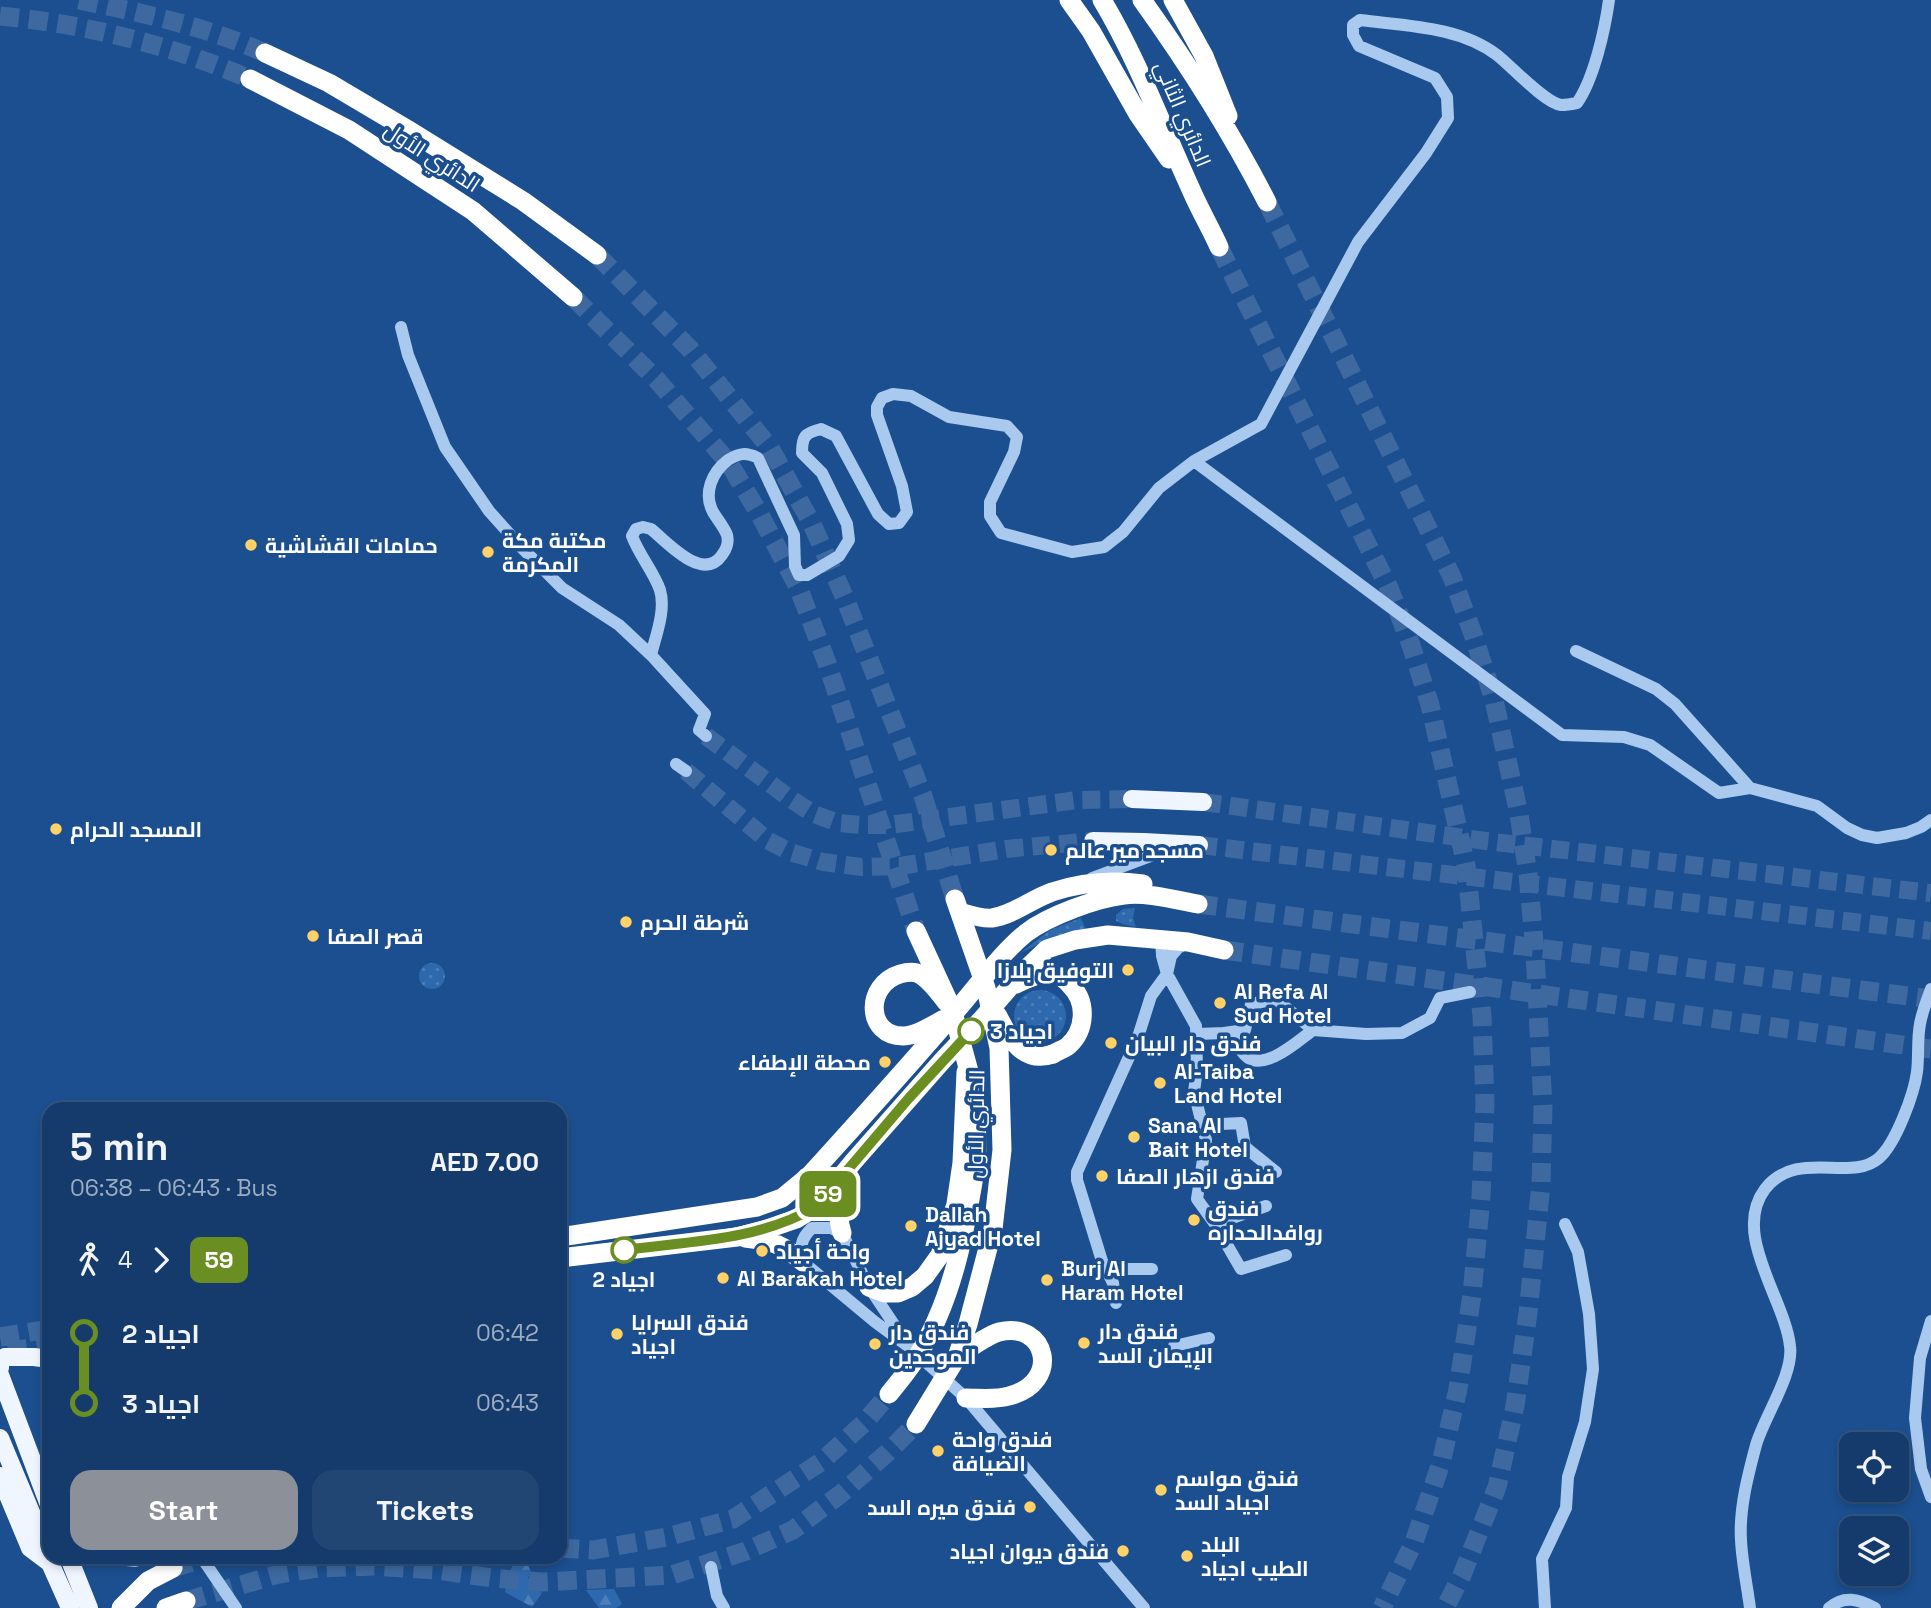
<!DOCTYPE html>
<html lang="en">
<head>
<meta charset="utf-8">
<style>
  :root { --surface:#143b6b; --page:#214673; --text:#f1f3f6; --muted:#9dadc1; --line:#33557e; --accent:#8c9099 }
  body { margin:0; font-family:"Space Grotesk",Cairo,sans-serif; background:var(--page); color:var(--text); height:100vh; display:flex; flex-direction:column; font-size:26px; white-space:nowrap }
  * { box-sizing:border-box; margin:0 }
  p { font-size:23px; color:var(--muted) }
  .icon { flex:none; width:38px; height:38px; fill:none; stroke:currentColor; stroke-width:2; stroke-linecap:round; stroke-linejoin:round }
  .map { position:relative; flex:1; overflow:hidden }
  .side { position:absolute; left:42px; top:1102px; width:525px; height:462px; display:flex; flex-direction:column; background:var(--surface); border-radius:21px; box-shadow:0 4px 10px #0003,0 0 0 2px var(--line) }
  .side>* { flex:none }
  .badge { padding:0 14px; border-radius:10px; font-size:24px; line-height:46px }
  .controls { position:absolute; left:1839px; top:1432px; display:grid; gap:14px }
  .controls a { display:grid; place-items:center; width:70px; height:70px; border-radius:14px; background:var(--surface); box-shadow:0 4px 10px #0003,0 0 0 2px var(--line); font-size:35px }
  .map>.badge { position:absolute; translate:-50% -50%; box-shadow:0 0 0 4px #fff }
  .legs { display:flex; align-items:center; gap:10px; height:77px; padding:0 28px; font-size:23px }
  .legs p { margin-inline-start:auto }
  .overview { display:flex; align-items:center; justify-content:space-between; height:119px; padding:0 28px }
  h1 { font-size:38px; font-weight:700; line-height:52px }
  .cta { display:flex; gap:14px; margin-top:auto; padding:14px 28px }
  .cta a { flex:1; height:80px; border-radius:21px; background:var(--accent); color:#fff; font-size:28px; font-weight:700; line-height:80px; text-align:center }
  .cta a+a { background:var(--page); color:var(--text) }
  ul { padding:0 28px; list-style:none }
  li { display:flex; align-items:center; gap:24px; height:70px; font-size:26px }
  li i { display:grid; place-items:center; width:10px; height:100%; margin:0 9px; background:currentColor }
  li i::after { content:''; width:18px; height:18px; margin:-9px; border:5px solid; border-radius:50%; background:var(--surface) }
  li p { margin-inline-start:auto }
  li:first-child i { background:linear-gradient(#0000 50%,currentColor 0) }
  li:last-child i { background:linear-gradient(currentColor 50%,#0000 0) }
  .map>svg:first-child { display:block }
  .grass { fill:url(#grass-dots) }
  .forest { fill:url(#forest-firs) }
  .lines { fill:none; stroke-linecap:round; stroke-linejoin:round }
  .major-tunnel { stroke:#3d69a0; stroke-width:18; stroke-dasharray:18 9; stroke-linecap:butt }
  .highway-tunnel { stroke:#3d69a0; stroke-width:19; stroke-dasharray:19 10; stroke-linecap:butt }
  .minor { stroke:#a9c9ee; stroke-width:12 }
  .major { stroke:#f0f6ff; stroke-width:18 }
  .highway { stroke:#fff; stroke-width:19 }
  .highway-bridge { stroke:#fff; stroke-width:19 }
  .line-1-casing { stroke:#fff; stroke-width:16 }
  .line-1 { stroke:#6b8e23; stroke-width:10 }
  .poi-dot { fill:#ffd166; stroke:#1b4f8f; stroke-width:2.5 }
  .stop-1-dot { fill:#fff; stroke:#6b8e23; stroke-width:3.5 }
  .labels { text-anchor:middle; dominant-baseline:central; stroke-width:7; stroke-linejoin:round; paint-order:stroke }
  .street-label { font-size:21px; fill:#fff; stroke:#1b4f8f }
  .poi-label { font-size:21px; font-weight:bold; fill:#fff; stroke:#1b4f8f; text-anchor:start }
  .stop-label { font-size:21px; font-weight:bold; fill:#fff; stroke:#1b4f8f; text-anchor:start }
</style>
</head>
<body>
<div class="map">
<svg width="1931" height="1608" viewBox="0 0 1931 1608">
  <defs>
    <pattern id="grass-dots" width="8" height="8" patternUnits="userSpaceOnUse" patternTransform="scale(1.75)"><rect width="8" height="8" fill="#2e69ad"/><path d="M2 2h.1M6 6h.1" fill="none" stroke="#4d80b9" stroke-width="1.8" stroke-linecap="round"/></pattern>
    <pattern id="forest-firs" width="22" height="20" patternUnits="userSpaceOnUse" patternTransform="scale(1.75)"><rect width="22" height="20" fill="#2e69ad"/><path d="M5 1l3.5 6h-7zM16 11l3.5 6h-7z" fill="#4d80b9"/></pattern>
  </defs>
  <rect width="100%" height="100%" fill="#1b4f8f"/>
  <!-- grass -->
  <path class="grass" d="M1135,908L1133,918L1136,927L1125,925L1116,921V915L1123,909Z
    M1081,918L1086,930L1053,938L1020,953L1050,930Z
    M419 976a13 13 0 1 1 26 0a13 13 0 1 1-26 0Z
    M1014 1016a26 26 0 1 1 52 0a26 26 0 1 1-52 0Z"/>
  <!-- forest -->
  <path class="forest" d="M514,1559L526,1561L531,1572L528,1578L542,1593L532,1607L505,1592Z
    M614,1589L622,1604L616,1608H599L586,1590Z"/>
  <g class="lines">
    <!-- major-tunnel -->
    <path class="major-tunnel" d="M706,736L792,800L814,814L838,823L863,825H889L1077,800L1132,799
      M686,771L767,840L790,852L823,862L861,867L900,866L1006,849L1093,841
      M1203,802L1486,841L1931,893
      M1199,845L1931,931"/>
    <!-- highway-tunnel -->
    <path class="highway-tunnel" d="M79,0C142,13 205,26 265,53
      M0,16C85,24 171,45 250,79
      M1267,202L1452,577L1473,634L1494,700L1519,814L1528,874L1535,952L1543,1107L1541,1184L1528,1313L1515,1406L1497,1487L1462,1575L1445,1608
      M1219,247L1389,588L1411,645L1430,705L1466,865L1482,1016L1485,1104L1481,1197L1472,1294L1458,1389L1441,1463L1414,1542L1382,1608
      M597,255L690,349L770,448L812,524L844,596L923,796L955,899
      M573,297L656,379L729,463L760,515L799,589L827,663L916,931
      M1198,904L1931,999
      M1224,950L1931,1049
      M0,1337L49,1329
      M8,1351L49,1346
      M560,1548L593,1550L667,1537L733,1519L821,1462L864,1423L889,1394
      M173,1568L206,1558
      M186,1601L279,1574L317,1568L374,1566L436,1570L492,1578L542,1582L672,1575L746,1551L793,1530L842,1493L887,1453L916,1424"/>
    <!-- minor -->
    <path class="minor" d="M401,327L408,355L445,447L489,511L522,548L562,588L619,625L651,655L705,714L699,730L706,736
      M1194,461L1562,735L1624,737L1650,745L1719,793L1750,788
      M1576,651L1656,689L1675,704L1750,788L1817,806L1847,828L1862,835L1877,838L1906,833L1921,827L1931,820
      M651,655C656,635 666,610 660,590C654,572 639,555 632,536L636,529L643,527L651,529C667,542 703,583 722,555C726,550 729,542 727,535C724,527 717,519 713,512C703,493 712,472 728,460C739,453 746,452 758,458L794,535L795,566L799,575H807L839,556L849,540L847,524L822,473L802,453C802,436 805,433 821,429L836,436L878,514L889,524L899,523L907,512L902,486L877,415V407L882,398L893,394L911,396L949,417L1007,426L1017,437L1014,452L990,502V516L1001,533L1072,552L1104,547L1123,532L1159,488L1194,461L1261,424L1358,242L1426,153L1448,118L1447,97L1435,78L1359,46L1353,35V25L1360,20C1405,26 1459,26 1497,55C1511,66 1545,103 1561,105C1566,105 1572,104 1577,103C1594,79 1605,29 1609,0
      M676,764L686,771
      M1092,878L1159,853L1163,849L1164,843
      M1161,939L1162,956L1167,974L1196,1026L1197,1069L1194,1092L1206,1140L1197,1199L1215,1224L1241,1269L1286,1255
      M1224,1033L1245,1030L1251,1004L1276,999L1313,1030
      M1197,1034L1224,1033L1234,1036C1237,1042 1240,1051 1245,1055C1263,1074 1299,1040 1313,1030L1366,1034L1402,1033L1430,1018L1440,998L1470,992
      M1202,1125L1241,1123L1245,1147L1276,1172
      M1215,1224L1266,1206
      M1105,1266L1118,1269H1152
      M1116,1303L1113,1283L1102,1261L1077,1180V1172L1138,1037L1151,996L1167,974L1171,956L1178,948L1187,943
      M1931,1321L1920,1358L1915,1418L1921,1469L1931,1497
      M1174,1346L1209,1338
      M909,1347L869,1287L842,1233L831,1228H812C800,1239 800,1248 803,1262L875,1322L909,1347L966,1398L1144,1608
      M109,1558L135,1561L147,1558
      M202,1558L236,1608
      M711,1567L717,1596L724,1608
      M1545,1608L1542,1559L1566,1508L1568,1477L1585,1422L1593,1369L1589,1314L1578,1252L1565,1224
      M1750,1608C1747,1585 1742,1562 1741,1540C1739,1509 1748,1475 1756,1445C1764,1417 1794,1374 1790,1346C1785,1299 1731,1234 1765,1189C1797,1148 1851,1183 1879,1158C1896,1143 1914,1094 1917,1072C1919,1056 1917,1040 1920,1024C1922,1012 1927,1000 1931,989
      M1829,1608C1844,1595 1858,1599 1875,1608"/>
    <!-- major -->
    <path class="major" d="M1132,799L1203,802
      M1093,841L1144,842L1199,845
      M0,1368V1362L5,1357H34L49,1359
      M0,1375L49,1505
      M0,1438L43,1541L50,1563L70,1608
      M0,1476L30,1548L50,1563
      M69,1558L89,1608"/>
    <!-- highway -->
    <path class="highway" d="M1069,0L1091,31L1138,114L1169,159
      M1102,0C1139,62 1163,129 1193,194C1201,212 1211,229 1219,247
      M1142,0C1188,64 1231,132 1267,202
      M1173,0L1204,56L1228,116
      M265,53L329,83L410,131L523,201L597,255
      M250,79L349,130L473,211L573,297
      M960,912C970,915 982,919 992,918C1013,915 1032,899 1052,892C1080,883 1113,880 1143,884
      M1016,984C1027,979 1039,972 1053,974C1060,975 1067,981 1071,986C1087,1002 1086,1030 1068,1046C1064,1049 1058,1051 1053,1054
      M944,1019C933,1025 916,1036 904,1036C866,1037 864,985 900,974C907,972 915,971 921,975C931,981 940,994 947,1003
      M976,1102L977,1158
      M839,1181C836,1199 837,1215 842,1233
      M560,1237L757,1207L782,1198L810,1175C859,1121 908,1067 955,1012C978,986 999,955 1026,933C1048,916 1097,898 1124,895C1148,892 1175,900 1198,904
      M745,1238C773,1241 782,1244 803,1262
      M560,1258L737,1237L767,1229L796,1219L816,1207L853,1162L943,1060L982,1019L1022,973L1047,949L1075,940L1108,935L1188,942L1224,950
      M869,1287L885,1293H898L912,1287L925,1276L940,1255L956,1204L962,1163L966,1072
      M957,1357C970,1348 984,1337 999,1332C1047,1320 1062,1383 1009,1396C996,1400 979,1398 966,1398
      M121,1608L148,1581L173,1568
      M166,1608L186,1601"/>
    <!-- highway-bridge -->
    <path class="highway-bridge" d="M916,931L952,1009L976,1097
      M998,1016C1009,1039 1024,1064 1053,1054
      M889,1394C898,1383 907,1372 915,1360C954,1300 966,1227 977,1158
      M916,1424L957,1357L968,1324L993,1229L1002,1150L999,1048L986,988L955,899"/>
  </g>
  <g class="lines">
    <!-- line-1 casing -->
    <g class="line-1-casing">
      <path id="line-1" d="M624,1250C690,1241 757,1241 816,1207L909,1098L971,1031"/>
    </g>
    <!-- line-1 -->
    <use href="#line-1" class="line-1"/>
  </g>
  <!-- markers -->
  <g class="poi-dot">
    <circle cx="251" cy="545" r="7"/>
    <circle cx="488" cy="552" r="7"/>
    <circle cx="56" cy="829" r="7"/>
    <circle cx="1051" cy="850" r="7"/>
    <circle cx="626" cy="922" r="7"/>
    <circle cx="313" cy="936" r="7"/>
    <circle cx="1128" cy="970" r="7"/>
    <circle cx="1220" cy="1003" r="7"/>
    <circle cx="1111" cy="1043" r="7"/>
    <circle cx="885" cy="1062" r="7"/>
    <circle cx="1160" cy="1083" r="7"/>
    <circle cx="1134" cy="1137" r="7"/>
    <circle cx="1102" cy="1176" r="7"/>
    <circle cx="1194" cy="1220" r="7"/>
    <circle cx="911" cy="1226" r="7"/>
    <circle cx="762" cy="1251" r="7"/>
    <circle cx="723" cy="1278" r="7"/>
    <circle cx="1047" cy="1280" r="7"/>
    <circle cx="617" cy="1334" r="7"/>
    <circle cx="1084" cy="1343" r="7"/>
    <circle cx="875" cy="1344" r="7"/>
    <circle cx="938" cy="1451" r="7"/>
    <circle cx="1161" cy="1490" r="7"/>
    <circle cx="1030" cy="1507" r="7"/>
    <circle cx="1123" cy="1551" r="7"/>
    <circle cx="1187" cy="1556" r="7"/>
  </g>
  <g class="stop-1-dot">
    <circle cx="971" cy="1031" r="12"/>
    <circle cx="624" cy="1250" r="12"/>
  </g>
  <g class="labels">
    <!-- street labels -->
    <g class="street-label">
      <text transform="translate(1183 114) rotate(67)">الدائري الثاني</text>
      <text transform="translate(432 157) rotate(33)">الدائري الأول</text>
      <text transform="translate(976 1124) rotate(-89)">الدائري الأول</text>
    </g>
    <!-- poi labels -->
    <g class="poi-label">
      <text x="502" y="540">مكتبة مكة<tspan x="502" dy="24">المكرمة</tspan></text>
      <text x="265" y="545">حمامات القشاشية</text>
      <text x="70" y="829">المسجد الحرام</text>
      <text x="1065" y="850">مسجد مير عالم</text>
      <text x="640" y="922">شرطة الحرم</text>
      <text x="327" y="936">قصر الصفا</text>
      <text x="1114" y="970" text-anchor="end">التوفيق بلازا</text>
      <text x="1234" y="991">Al Refa Al<tspan x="1234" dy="24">Sud Hotel</tspan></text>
      <text x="1125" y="1043">فندق دار البيان</text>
      <text x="871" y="1062" text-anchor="end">محطة الإطفاء</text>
      <text x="1174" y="1071">Al-Taiba<tspan x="1174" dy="24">Land Hotel</tspan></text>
      <text x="1148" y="1125">Sana Al<tspan x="1148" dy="24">Bait Hotel</tspan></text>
      <text x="1116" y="1176">فندق ازهار الصفا</text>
      <text x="1208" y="1208">فندق<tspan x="1208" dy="24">روافدالحدارہ</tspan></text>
      <text x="925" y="1214">Dallah<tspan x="925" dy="24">Ajyad Hotel</tspan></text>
      <text x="776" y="1251">واحة أجياد</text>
      <text x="1061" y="1268">Burj Al<tspan x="1061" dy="24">Haram Hotel</tspan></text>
      <text x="737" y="1278">Al Barakah Hotel</text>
      <text x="631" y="1322">فندق السرايا<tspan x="631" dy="24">اجياد</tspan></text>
      <text x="1098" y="1331">فندق دار<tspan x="1098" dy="24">الإيمان السد</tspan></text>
      <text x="889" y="1332">فندق دار<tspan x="889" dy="24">الموحدین</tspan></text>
      <text x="952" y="1439">فندق واحة<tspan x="952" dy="24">الضيافة</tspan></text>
      <text x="1175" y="1478">فندق مواسم<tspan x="1175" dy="24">اجياد السد</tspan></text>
      <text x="1016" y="1507" text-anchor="end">فندق ميره السد</text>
      <text x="1201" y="1544">البلد<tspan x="1201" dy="24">الطيب اجياد</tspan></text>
      <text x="1109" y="1551" text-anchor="end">فندق ديوان اجياد</text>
    </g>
    <!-- stop labels -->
    <g class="stop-label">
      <text x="990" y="1031">اجياد 3</text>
      <text x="624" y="1279" text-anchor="middle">اجياد 2</text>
    </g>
  </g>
</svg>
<div class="controls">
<a><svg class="icon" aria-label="locate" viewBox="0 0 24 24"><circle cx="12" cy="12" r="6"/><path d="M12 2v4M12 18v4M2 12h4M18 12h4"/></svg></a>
<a><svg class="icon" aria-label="layers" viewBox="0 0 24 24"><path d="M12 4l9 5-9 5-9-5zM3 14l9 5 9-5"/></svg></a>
</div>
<b class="badge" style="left:828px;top:1194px;background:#6b8e23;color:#fff">59</b>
<section class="side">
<div class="overview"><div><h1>5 min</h1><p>06:38 – 06:43 · Bus</p></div><b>AED 7.00</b></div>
<div class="legs"><svg class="icon" aria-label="walk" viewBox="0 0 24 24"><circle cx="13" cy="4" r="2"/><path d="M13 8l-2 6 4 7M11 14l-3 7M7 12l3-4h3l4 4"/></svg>4<svg class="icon" aria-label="forward" viewBox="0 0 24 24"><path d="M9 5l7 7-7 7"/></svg><b class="badge" style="background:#6b8e23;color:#fff">59</b></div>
<ul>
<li><i style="color:#6b8e23"></i><b>اجياد 2</b><p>06:42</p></li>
<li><i style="color:#6b8e23"></i><b>اجياد 3</b><p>06:43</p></li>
</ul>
<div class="cta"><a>Start</a><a>Tickets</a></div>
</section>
</div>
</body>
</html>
